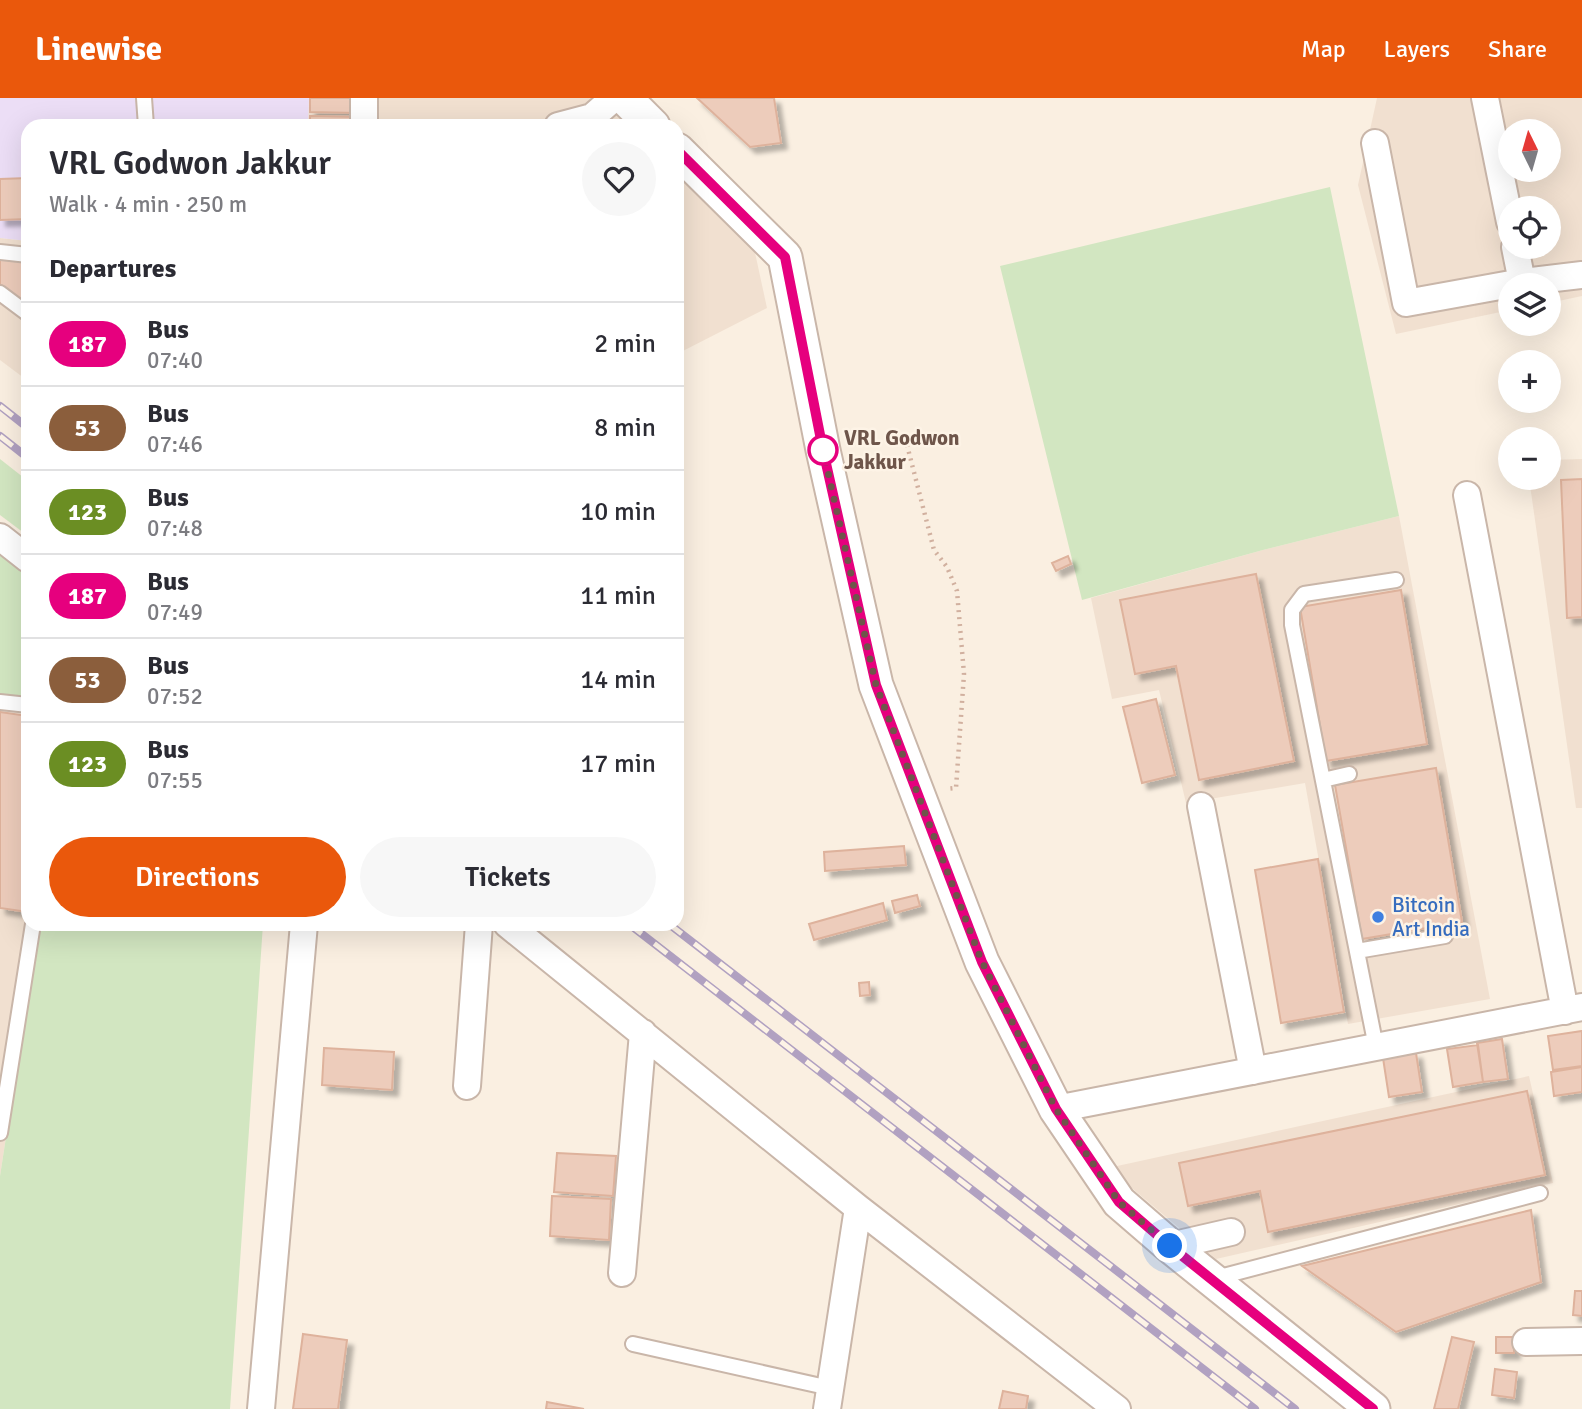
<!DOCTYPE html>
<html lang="en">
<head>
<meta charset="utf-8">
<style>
  :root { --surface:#fff; --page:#f7f7f7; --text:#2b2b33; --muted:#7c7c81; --line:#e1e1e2; --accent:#ea580c }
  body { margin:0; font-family:Signika,sans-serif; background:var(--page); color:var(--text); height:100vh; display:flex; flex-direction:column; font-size:26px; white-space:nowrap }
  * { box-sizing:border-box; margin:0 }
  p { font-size:23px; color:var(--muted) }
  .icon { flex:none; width:38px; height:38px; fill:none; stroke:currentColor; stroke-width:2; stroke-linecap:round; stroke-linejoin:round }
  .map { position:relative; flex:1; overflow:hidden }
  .side { position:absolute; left:21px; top:21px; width:663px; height:812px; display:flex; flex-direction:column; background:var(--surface); border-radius:21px; box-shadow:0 7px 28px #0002 }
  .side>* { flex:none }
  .badge { padding:0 14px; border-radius:23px; font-size:24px; line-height:46px }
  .needle { width:46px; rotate:355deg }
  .buttons { position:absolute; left:1498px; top:21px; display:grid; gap:14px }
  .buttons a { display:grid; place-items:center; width:63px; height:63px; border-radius:50%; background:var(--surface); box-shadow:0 7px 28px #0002; font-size:35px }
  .you { position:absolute; width:35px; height:35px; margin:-18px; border:5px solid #fff; border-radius:50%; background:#1a73e8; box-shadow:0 0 0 10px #1a73e833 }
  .map>.badge { position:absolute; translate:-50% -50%; box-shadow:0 0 0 4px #fff }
  h2 { padding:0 28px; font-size:26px; line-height:63px }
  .round { display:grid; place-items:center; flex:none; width:74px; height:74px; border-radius:37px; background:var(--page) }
  .overview { display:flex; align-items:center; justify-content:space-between; height:119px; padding:0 28px }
  h1 { font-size:33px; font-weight:600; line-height:52px }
  .action { display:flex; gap:14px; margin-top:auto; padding:14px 28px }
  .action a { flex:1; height:80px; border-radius:42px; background:var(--accent); color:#fff; font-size:28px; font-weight:600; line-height:80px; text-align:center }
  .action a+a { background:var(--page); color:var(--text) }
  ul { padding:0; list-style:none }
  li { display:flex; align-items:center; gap:21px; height:84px; padding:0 28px; border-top:2px solid var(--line) }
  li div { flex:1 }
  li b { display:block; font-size:26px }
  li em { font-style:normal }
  li .badge { min-width:77px; font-weight:700; text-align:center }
  header { display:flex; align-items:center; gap:42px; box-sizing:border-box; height:98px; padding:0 35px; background:var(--accent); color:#fff }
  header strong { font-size:33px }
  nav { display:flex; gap:38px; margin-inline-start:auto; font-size:24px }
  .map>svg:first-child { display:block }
  .residential { fill:#f1e0d0; fill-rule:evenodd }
  .education { fill:#ecdef6 }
  .grass { fill:#d2e6c1 }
  .building { fill:#edccbb; stroke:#deb29c; stroke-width:2; filter:url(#shadow) }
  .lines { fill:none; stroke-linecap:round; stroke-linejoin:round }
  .service-casing { stroke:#c9b6a9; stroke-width:18 }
  .minor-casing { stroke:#c9b6a9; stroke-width:30 }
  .tertiary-casing { stroke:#c9b6a9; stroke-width:37 }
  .path { stroke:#d1b09f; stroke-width:4.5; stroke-dasharray:2 5; stroke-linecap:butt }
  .service { stroke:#fff; stroke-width:14 }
  .minor { stroke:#fff; stroke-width:26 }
  .tertiary { stroke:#fff; stroke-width:33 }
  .rail-casing { stroke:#b1a1c1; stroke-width:8 }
  .rail { stroke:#fdf3e6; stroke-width:5; stroke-dasharray:16; stroke-linecap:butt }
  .line-casing { stroke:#fff; stroke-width:16 }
  .line { stroke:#e6007e; stroke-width:10 }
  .walk { stroke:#6e554a; stroke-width:7; stroke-dasharray:0 12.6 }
  .stop-dot { fill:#fff; stroke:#e6007e; stroke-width:3.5 }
  .shop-dot { fill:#3f7fe0; stroke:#fdf3e6; stroke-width:2.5 }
  .labels { text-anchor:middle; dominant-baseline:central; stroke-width:5; stroke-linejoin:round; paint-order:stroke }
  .stop-label { font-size:21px; font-weight:bold; fill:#6e554a; stroke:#fdf3e6; text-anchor:start }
  .shop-label { font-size:21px; fill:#366cbe; stroke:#fdf3e6; text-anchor:start }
</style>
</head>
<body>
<header>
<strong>Linewise</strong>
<nav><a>Map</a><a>Layers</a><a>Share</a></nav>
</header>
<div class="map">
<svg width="1582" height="1311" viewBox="0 0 1582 1311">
  <defs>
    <filter id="shadow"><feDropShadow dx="6" dy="6" stdDeviation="2" flood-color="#0004"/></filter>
  </defs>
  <rect width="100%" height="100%" fill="#faefe1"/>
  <!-- residential -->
  <path class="residential" d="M309,0H601L630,28H308Z
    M1377,0H1582V198L1549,205V187H1510V212L1396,236L1358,87ZM1510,33H1549V72H1510ZM1510,110H1549V149H1510Z
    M677,75L754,150L767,210L677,256Z
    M0,140L28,143V283L0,262Z
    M1582,361V710H1576L1529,380H1549V362Z
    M1399,418L1490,901L1348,926L1305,685L1186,705L1159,592L1112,601L1091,500L1263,452Z
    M0,597L28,600V826H39L0,1078Z
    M1529,978L1553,1085L1216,1161L1108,1070Z"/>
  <!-- education -->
  <path class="education" d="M0,0H309L308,28H28V143L0,140Z"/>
  <!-- grass -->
  <path class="grass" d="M1330,89L1399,418L1263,452L1082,502L1000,168Z
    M0,361L28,383V438L0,417Z
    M0,455L28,476V600L0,597Z
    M39,826H263L230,1311H0V1078Z"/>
  <!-- building -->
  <path class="building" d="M310,0H357V15L310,14Z
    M697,0H774L781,45L750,49Z
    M310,18L358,19V28H310Z
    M28,80V121L0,122V81Z
    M0,159L28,162V207L0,186Z
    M1582,381V519L1567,520L1561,382Z
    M1068,458L1071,466L1056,473L1052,465Z
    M1256,476L1294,663L1199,682L1176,568L1135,576L1120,502Z
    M1401,492L1427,646L1326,663L1300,509Z
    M1156,601L1175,677L1142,685L1123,609Z
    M0,614L28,618V814L0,810Z
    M1436,670L1462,824L1362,841L1335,687Z
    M904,748L906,767L825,773L824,754Z
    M1318,761L1344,914L1281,925L1255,772Z
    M917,797L920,808L895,815L892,803Z
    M883,805L887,822L814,842L809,826Z
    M869,884L870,897L860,898L859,885Z
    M1582,933V968L1553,972L1548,938Z
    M1502,941L1508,981L1483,984L1477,945Z
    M1478,947L1483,984L1453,989L1447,951Z
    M324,950L394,954L392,992L322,987Z
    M1416,955L1422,994L1389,999L1383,960Z
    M1582,969V994L1554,998L1551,974Z
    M1527,993L1545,1077L1268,1134L1260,1093L1188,1108L1179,1065Z
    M557,1055L616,1058L613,1098L554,1094Z
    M552,1098L611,1101L609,1142L550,1138Z
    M1531,1112L1541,1184L1396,1234L1302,1168Z
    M1575,1193H1582V1218L1573,1217Z
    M303,1236L347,1242L338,1311H293Z
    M1452,1239L1474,1244L1458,1311H1434Z
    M1496,1239H1514V1255H1496Z
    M1495,1271L1517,1274L1514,1300L1492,1297Z
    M1003,1293L1028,1298L1026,1311H999Z
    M547,1304L584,1311H546Z"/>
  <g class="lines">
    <!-- service casing -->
    <g class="service-casing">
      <path id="service" d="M144,0L146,28
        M0,154L28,157
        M0,195L28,216
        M0,604L28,607
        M1323,682L1349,676
        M1357,853L1445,838
        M1376,949L1292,527V512L1304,496L1396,482
        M0,1035L33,826
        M1212,1181L1540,1095
        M633,1246L830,1290"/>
    </g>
    <!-- minor casing -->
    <g class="minor-casing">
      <path id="minor" d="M1485,0L1510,124
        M364,28V0
        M558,28L592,19L614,0
        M1375,45L1406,205L1522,184L1582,177
        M1515,149L1522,184
        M1467,397L1565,913
        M0,439L28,461
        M1201,708L1253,973
        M507,826L858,1110L1117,1311
        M467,988L479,826
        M1056,1011L1582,909
        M1170,1148L1231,1134
        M622,1175L643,935
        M1526,1244L1582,1243
        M261,1311L304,826
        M827,1311L858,1110"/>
    </g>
    <!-- tertiary casing -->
    <g class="tertiary-casing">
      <path id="tertiary" d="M625,0L653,28
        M677,52L785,159L823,352L876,587L982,864L1056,1011L1119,1104L1170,1148L1373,1311"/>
    </g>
    <!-- path -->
    <path class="path" d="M907,347L934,452L947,469L957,493L964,576L956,690L946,691"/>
    <!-- service -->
    <use href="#service" class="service"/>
    <!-- minor -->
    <use href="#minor" class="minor"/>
    <!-- tertiary -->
    <use href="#tertiary" class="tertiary"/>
    <!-- rail casing -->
    <g class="rail-casing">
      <path id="rail" d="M0,308L28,330
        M0,338L28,360
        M629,826L1255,1311
        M669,826L1295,1311"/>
    </g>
    <!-- rail -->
    <use href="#rail" class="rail"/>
  </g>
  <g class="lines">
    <!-- line casing -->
    <g class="line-casing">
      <path id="line" d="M677,52L785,159L823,352L876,587L982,864L1056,1011L1119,1104L1170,1148L1373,1311"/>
    </g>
    <!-- line -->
    <use href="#line" class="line"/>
    <!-- walk -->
    <path class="walk" d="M823,352L876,587L982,864L1056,1011L1119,1104L1170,1148"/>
  </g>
  <!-- markers -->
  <circle class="stop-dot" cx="823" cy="352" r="14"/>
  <circle class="shop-dot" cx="1378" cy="819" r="7"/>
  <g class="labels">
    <!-- stop labels -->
    <g class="stop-label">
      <text x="844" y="340">VRL Godwon<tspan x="844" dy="24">Jakkur</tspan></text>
    </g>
    <!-- shop labels -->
    <g class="shop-label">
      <text x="1392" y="807">Bitcoin<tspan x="1392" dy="24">Art India</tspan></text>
    </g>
  </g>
</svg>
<div class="buttons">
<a><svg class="needle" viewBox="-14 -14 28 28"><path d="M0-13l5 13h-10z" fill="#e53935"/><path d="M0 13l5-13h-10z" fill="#7c7c81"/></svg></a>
<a><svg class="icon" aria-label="locate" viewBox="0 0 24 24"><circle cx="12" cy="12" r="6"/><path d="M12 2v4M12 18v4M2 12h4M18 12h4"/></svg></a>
<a><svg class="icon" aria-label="layers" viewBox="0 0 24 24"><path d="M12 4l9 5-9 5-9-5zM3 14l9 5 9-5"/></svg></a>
<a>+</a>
<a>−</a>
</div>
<div class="you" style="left:1170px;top:1148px"></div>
<section class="side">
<div class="overview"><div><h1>VRL Godwon Jakkur</h1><p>Walk · 4 min · 250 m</p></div><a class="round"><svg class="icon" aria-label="heart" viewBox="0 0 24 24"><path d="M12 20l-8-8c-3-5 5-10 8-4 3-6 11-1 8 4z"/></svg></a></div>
<h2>Departures</h2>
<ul>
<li><span class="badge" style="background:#e6007e;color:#fff">187</span><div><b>Bus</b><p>07:40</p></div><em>2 min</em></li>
<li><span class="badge" style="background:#8b5e3c;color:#fff">53</span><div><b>Bus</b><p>07:46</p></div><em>8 min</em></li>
<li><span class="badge" style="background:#6b8e23;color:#fff">123</span><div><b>Bus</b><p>07:48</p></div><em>10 min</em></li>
<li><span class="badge" style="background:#e6007e;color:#fff">187</span><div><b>Bus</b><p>07:49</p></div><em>11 min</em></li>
<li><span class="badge" style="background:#8b5e3c;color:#fff">53</span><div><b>Bus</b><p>07:52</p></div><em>14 min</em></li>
<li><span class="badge" style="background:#6b8e23;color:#fff">123</span><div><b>Bus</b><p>07:55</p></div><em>17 min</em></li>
</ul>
<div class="action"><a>Directions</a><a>Tickets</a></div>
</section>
</div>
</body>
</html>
